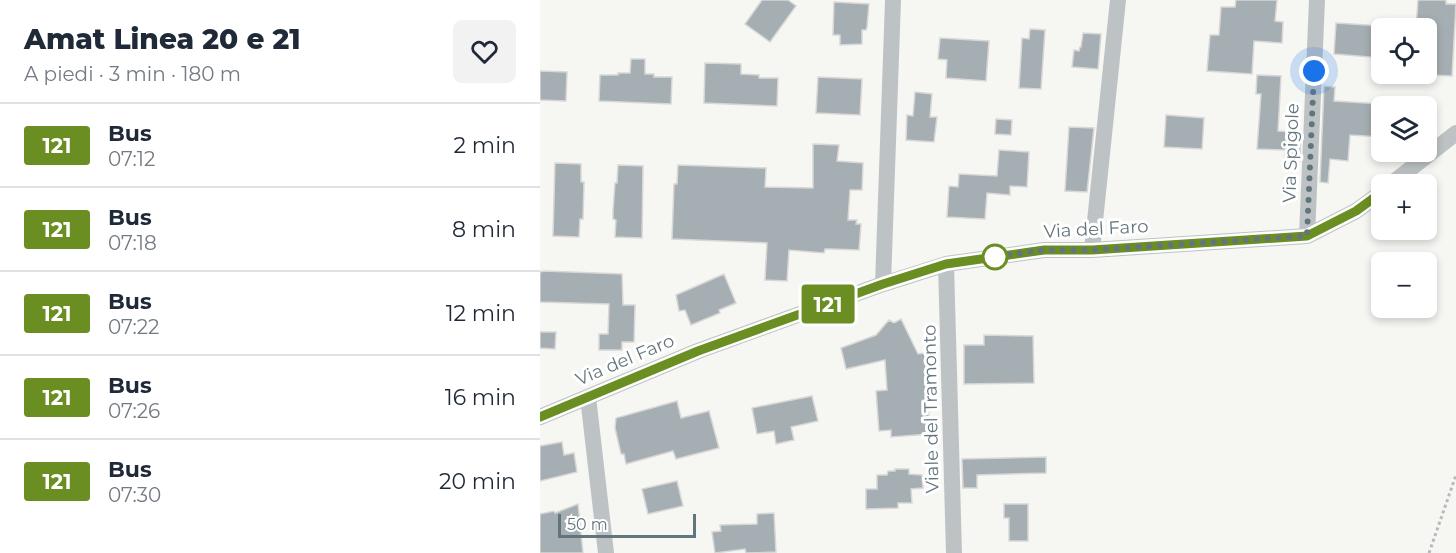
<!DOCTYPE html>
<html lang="it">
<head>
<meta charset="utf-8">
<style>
  :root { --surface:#fff; --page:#f2f2f3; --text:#1f2937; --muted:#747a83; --line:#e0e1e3 }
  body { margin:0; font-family:Montserrat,sans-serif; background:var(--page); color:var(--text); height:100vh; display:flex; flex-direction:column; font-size:22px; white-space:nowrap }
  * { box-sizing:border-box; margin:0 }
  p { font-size:20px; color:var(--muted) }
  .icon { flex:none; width:33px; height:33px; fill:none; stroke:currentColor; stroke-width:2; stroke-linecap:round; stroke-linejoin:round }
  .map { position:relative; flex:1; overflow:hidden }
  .panel { display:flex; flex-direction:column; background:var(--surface); width:540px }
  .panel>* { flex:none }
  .badge { padding:0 12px; border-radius:4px; font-size:21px; line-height:39px }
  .buttons { position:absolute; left:831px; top:18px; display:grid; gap:12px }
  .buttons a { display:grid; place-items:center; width:66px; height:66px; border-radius:9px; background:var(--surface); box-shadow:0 3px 9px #0003; font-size:30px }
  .scale { position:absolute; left:18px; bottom:15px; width:138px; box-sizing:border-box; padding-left:6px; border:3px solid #63757c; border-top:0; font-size:16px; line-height:21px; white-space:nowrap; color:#63757c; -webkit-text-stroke:4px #fff; paint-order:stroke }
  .you { position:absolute; width:30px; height:30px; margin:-15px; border:4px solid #fff; border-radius:50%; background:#1a73e8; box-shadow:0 0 0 9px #1a73e833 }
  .map>.badge { position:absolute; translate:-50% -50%; box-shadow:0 0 0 3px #fff }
  .round { display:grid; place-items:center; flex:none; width:63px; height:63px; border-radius:9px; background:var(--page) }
  .headline { display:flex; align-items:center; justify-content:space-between; height:102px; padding:0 24px }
  h1 { font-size:28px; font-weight:800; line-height:45px }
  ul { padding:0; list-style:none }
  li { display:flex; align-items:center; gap:18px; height:84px; padding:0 24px; border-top:2px solid var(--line) }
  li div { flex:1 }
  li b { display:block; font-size:22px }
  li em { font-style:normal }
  li .badge { min-width:66px; font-weight:700; text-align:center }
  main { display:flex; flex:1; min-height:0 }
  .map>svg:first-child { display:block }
  .building { fill:#a5aeb2; stroke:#d8d7d6; stroke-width:1.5 }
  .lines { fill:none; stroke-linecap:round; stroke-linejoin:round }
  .path { stroke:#b6babc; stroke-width:3; stroke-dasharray:3 3; stroke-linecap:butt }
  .minor { stroke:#bdc3c5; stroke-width:16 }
  .line-casing { stroke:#fff; stroke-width:14 }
  .line { stroke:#6b8e23; stroke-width:9 }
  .walk { stroke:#63757c; stroke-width:6; stroke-dasharray:0 10.8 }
  .stop-dot { fill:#fff; stroke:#6b8e23; stroke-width:3 }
  .labels { text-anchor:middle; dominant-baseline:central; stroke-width:6; stroke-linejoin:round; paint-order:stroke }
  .street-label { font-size:18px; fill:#63757c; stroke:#fff }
</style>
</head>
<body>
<main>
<section class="panel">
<div class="headline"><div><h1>Amat Linea 20 e 21</h1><p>A piedi · 3 min · 180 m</p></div><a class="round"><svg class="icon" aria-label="heart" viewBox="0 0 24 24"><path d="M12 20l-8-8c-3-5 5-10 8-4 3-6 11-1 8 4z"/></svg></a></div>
<ul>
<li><span class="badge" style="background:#6b8e23;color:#fff">121</span><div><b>Bus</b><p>07:12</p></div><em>2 min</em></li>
<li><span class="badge" style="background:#6b8e23;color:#fff">121</span><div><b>Bus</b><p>07:18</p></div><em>8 min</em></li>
<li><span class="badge" style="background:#6b8e23;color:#fff">121</span><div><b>Bus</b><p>07:22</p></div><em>12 min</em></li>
<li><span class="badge" style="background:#6b8e23;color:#fff">121</span><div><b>Bus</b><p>07:26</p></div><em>16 min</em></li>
<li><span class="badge" style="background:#6b8e23;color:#fff">121</span><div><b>Bus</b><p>07:30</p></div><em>20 min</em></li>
</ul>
</section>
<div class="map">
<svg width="916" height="553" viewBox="0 0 916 553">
  <rect width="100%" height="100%" fill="#f6f6f3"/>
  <!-- building -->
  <path class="building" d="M222,0H248L256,6L230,42L205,24Z
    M696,0H737L735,21L743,22L742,43L714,41L712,74L667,71L670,35H679L681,7H695Z
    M878,0H906V4H916L912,76L890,75L893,28H876Z
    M294,2L329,4L327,27L326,30H322V44L300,45V35H293Z
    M796,23L842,26V58L794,54Z
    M490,29L505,30L501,89L479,88L482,38L489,39Z
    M543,33L561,34L558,69L532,67L534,50L539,51L540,47H541Z
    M400,38L449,41L446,81L406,78L407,60L398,59Z
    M91,59H105V74H114V77H132L131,104L59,101L60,75H78V73H90Z
    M165,63L201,64V74L219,75V78H238L237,106L164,103Z
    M0,71L27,72L26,101L0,100Z
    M717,75L741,76L738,131L761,132L760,161L755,158L744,164L745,150L717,149L721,94H716Z
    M278,77L322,79L320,115L276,113Z
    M784,86L795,87L794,101L842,104V137L810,135L808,161L790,159L788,183L780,182Z
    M375,92L392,94L390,117H397L394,142L366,140L367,115L373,116Z
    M626,115L664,118L662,149L624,147Z
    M456,119L472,120L471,135L455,134Z
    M529,127L554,128L547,192L525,191Z
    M273,144L299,145L297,161L323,163L322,190H310L308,220H317L316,224H321L319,250L292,249H285L284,253L249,250L247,281L225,280L227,243L132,239L134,184H137L138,165L226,168L225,187L273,188Z
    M459,150L489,152L487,187L470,186V195L447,193L445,219L407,217L409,186L418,187L419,174L457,176Z
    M15,163L41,164V182H44L43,219H40L39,237L13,236Z
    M78,165L103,166L102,238L75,237L76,220L73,219V211L75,183H77Z
    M4,271L82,274L83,305H95L94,342H82V350H59V334H68L69,304L0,302V272Z
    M184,274L196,303L179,310L180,313L151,325L145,310L139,311L136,295Z
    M361,319L378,354L385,353L390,434L351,437V430L339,431L336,391L347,390L345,360L306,369L301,348L336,335L349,320L354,323Z
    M0,332H16L15,349L0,348Z
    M444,335L493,336L494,383L424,384V345H444Z
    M272,396L278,421L251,427L254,440L236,444L234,431L217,434L212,408Z
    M137,401L141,418L169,411L179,448L136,459L133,451L86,464L84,454H81L75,428L76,418Z
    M22,442L24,455L34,453L37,472L0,481V446Z
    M506,457V473L437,475V488H423L422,459Z
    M355,469H369V474L382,475L383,488L371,489L372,503H358V508L326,509V489H337V475H347L348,471H355Z
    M137,481L143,506L108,514L102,489Z
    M38,504L43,553H0V514L14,511L15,513Z
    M464,504H488V541H469V518H464Z
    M234,513L236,552L206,553L205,549L175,553L172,532L181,531L180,525L217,524V514Z"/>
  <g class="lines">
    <!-- path -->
    <path class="path" d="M889,553L916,475"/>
    <!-- minor -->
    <path class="minor" d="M851,184L916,133
      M767,236L777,0
      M552,250L578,0
      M406,264L414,553
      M343,284L353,0
      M48,397L66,553
      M0,417L158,351L343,284L406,264L504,250H552L767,236L816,211L842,192"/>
  </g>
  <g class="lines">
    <!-- line casing -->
    <g class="line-casing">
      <path id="line" d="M0,417L158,351L343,284L406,264L504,250H552L767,236L816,211L842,192"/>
    </g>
    <!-- line -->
    <use href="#line" class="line"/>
    <!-- walk -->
    <path class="walk" d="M455,257L446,258L504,250H552L767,236L774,71"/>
  </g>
  <!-- markers -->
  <circle class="stop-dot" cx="455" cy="257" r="12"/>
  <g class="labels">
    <!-- street labels -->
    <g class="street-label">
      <text transform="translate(751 153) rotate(-88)">Via Spigole</text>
      <text transform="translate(556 229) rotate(-3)">Via del Faro</text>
      <text transform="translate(85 360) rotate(-23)">Via del Faro</text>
      <text transform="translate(391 409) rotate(-91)">Viale del Tramonto</text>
    </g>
  </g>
</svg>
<div class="buttons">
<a><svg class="icon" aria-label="locate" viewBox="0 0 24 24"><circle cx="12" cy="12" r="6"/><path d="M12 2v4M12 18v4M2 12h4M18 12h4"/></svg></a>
<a><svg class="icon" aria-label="layers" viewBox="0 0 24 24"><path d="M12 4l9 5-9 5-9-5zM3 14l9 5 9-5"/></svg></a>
<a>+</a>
<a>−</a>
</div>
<div class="scale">50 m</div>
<div class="you" style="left:774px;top:71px"></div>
<b class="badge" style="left:288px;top:304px;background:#6b8e23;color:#fff">121</b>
</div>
</main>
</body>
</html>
